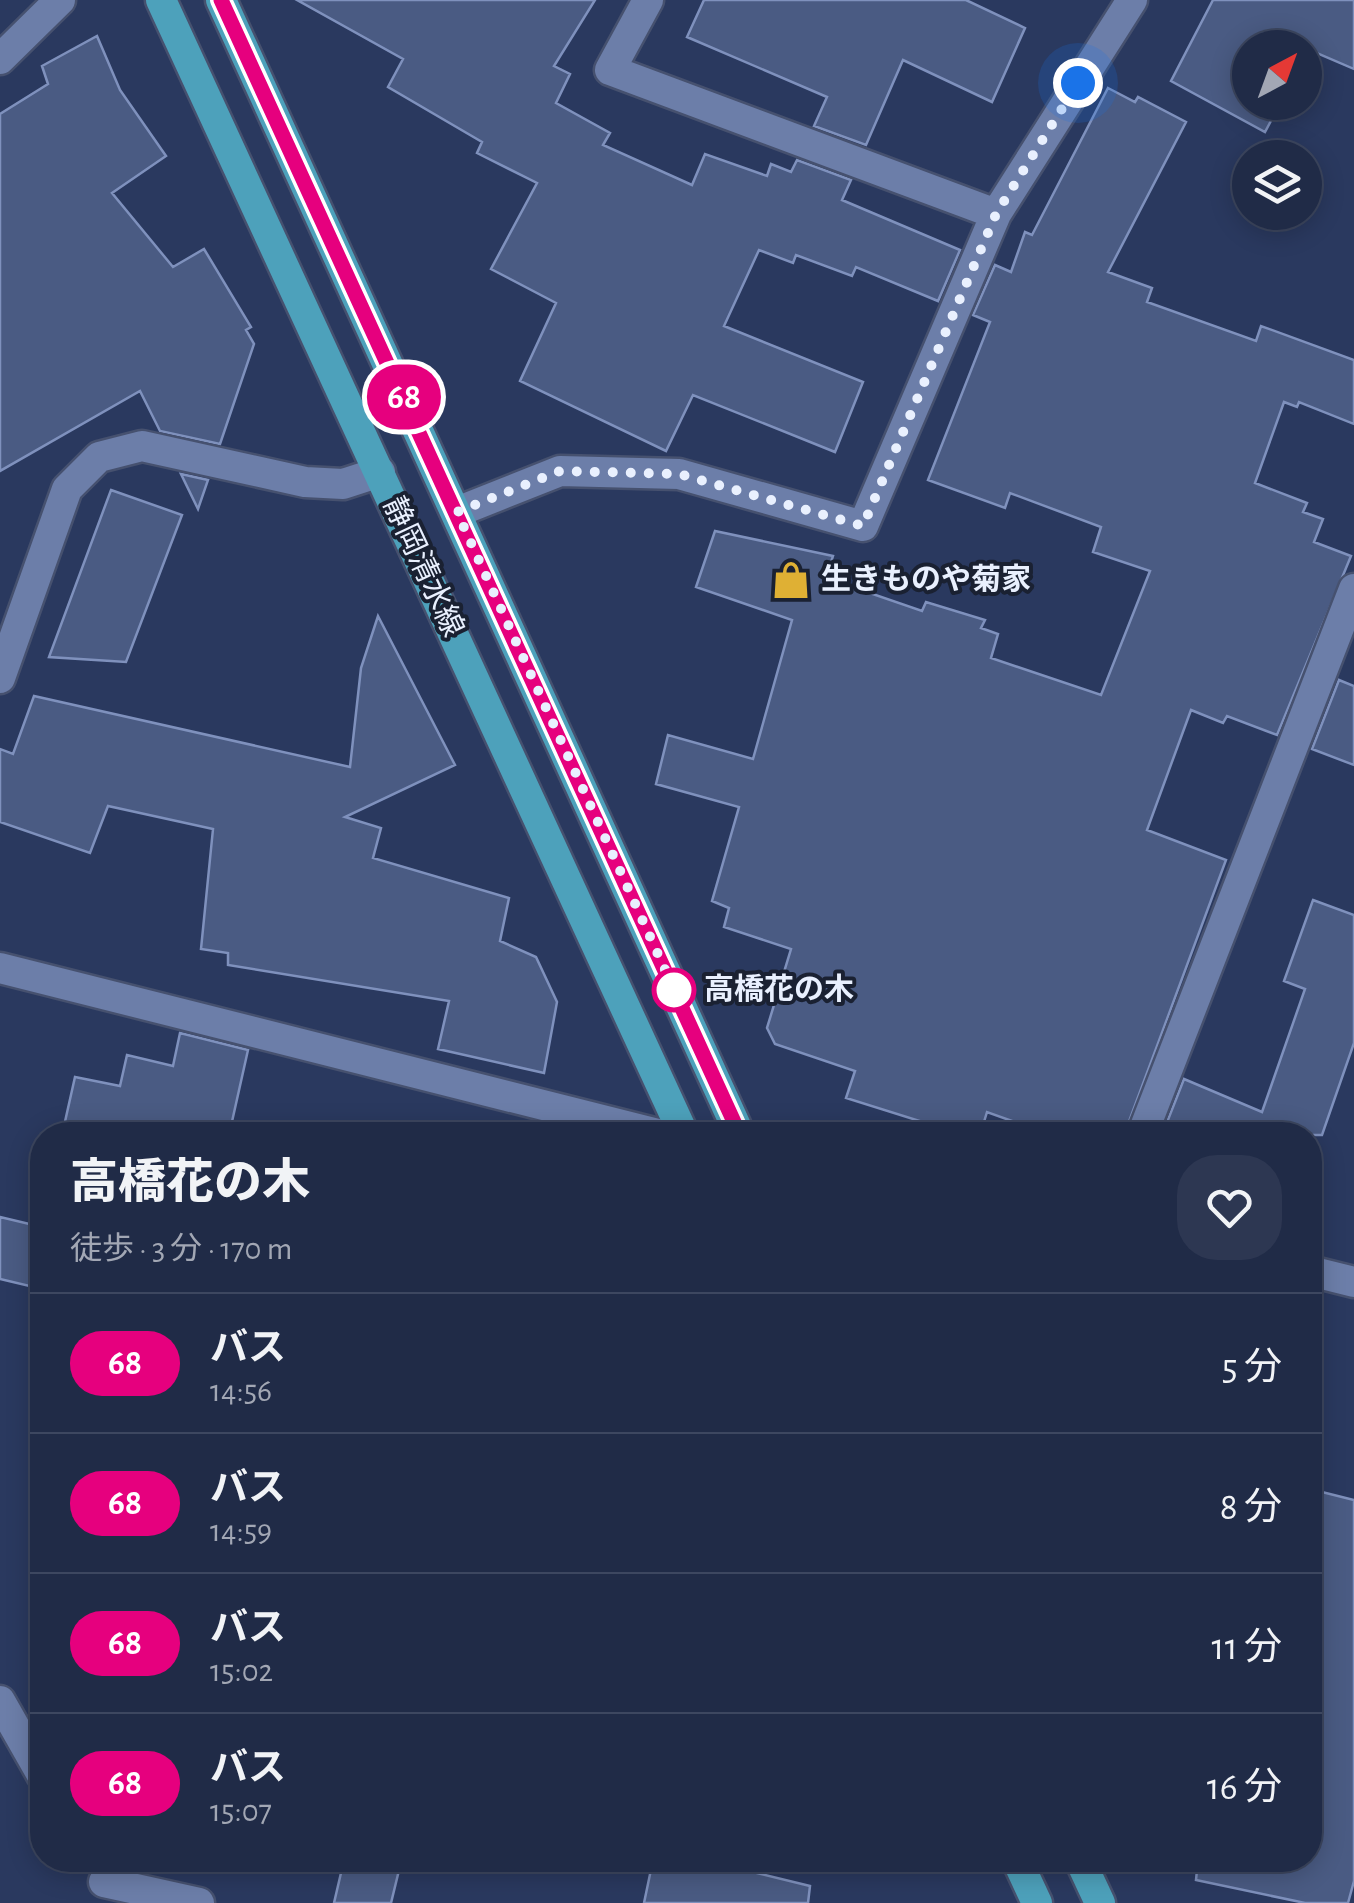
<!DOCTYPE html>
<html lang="ja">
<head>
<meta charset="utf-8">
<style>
  :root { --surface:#202b47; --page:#2d3752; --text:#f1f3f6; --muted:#a2a7b4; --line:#3d4760 }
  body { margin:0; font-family:"Alegreya Sans","Noto Sans JP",sans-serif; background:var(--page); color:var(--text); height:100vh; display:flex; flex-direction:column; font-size:38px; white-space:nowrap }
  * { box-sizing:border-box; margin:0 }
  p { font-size:32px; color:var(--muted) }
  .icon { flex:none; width:55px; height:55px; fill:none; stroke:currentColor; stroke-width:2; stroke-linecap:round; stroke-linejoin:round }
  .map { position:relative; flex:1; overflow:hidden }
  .drawer { position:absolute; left:30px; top:1122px; width:1292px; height:750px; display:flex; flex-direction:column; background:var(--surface); border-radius:40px; box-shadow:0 5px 25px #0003,0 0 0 2px var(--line) }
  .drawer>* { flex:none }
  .badge { padding:0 20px; border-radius:32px; font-size:35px; line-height:65px }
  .needle { width:65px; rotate:41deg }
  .fabs { position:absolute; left:1232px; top:30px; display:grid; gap:20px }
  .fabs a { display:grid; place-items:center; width:90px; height:90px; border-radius:50%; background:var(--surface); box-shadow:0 5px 25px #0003,0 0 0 2px var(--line); font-size:50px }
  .you { position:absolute; width:50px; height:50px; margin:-25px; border:8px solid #fff; border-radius:50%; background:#1a73e8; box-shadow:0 0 0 15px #1a73e833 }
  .map>.badge { position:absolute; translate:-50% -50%; box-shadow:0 0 0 5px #fff }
  .round { display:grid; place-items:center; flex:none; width:105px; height:105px; border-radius:40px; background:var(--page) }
  .headline { display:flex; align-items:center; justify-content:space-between; height:170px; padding:0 40px }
  h1 { font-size:48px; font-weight:800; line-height:75px }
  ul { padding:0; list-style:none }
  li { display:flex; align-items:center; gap:30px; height:140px; padding:0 40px; border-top:2px solid var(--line) }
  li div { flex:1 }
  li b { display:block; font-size:38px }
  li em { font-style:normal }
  li .badge { min-width:110px; font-weight:700; text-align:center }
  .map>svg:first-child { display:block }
  .building { fill:#4a5b83; stroke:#7f91bd; stroke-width:2.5 }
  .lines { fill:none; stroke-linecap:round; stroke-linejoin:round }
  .minor-casing { stroke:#46516f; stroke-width:35 }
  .major-casing { stroke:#46516f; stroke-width:35 }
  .minor { stroke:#6c7ea9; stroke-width:30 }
  .major { stroke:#4da1bb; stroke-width:30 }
  .line-casing { stroke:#fff; stroke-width:22 }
  .line { stroke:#e6007e; stroke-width:15 }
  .walk { stroke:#e9f0fe; stroke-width:10; stroke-dasharray:0 18 }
  .stop-dot { fill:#fff; stroke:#e6007e; stroke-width:5 }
  .labels { text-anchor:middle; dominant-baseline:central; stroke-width:8; stroke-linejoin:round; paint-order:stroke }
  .street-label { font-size:30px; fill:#e9f0fe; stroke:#1a2132 }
  .poi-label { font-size:30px; font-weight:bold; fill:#e9f0fe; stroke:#1a2132; text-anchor:start }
  .stop-label { font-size:30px; font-weight:bold; fill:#e9f0fe; stroke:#1a2132; text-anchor:start }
</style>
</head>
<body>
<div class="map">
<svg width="1354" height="1903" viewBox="0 0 1354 1903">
  <rect width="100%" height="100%" fill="#2a395f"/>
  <!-- building -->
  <path class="building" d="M297,0H595L554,66L570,74L556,103L610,133L603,145L692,185L705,154L767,176L771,164L791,172L797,160L851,180L842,200L960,250L938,301L856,267L852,276L796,255L793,263L759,250L724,326L863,382L835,452L693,395L666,451L520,381L556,303L491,269L537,183L477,153L482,142L388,87L403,59Z
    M704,0H966L1025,28L992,102L903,60L866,145L814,126L827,97L687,37Z
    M1213,0H1354V69L1310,50L1305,59V48H1250V102H1281L1265,132L1171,81Z
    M97,36L120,90L166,156L112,193L173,267L204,249L251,327L246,330L254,344L220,444L160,431L140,391L0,471V114L48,84L42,66Z
    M1108,88L1135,102L1138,97L1186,122L1108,272L1152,288L1147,302L1256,341L1261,326L1354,360V424L1299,402L1297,407L1284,402L1255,483L1307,503L1303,512L1323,519L1314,542L1351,556L1277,735L1227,716L1223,723L1191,710L1147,830L1226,860L1124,1135H1051L987,1112L980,1135H964L846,1098L855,1071L775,1044L767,1028L791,949L724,927L729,908L712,901L739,807L656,784L668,735L753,759L792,620L696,587L715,531L833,556L826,578L922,611L926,602L985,620L981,628L998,634L991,658L1101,695L1150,571L1093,552L1101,527L1010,493L1005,508L928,480L990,322L973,315L995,265L1011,272L1025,232L1032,235Z
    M181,474L208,480L198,509Z
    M111,490L182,515L126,662L49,657Z
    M378,616L455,765L345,817L381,828L373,858L509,898L500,941L536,957L557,1002L544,1073L438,1049L449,1001L228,965V953L201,949L213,829L108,806L90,853L0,822V749L13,754L34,696L350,767L361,668Z
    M1339,680L1354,686V765L1312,749Z
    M1313,900L1354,915V1043L1322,1135H1162L1184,1079L1262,1112L1305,989L1284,981Z
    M180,1033L248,1050L229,1135H62L75,1077L120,1086L127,1055L173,1066Z
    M0,1217L42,1227V1289L0,1279Z
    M1310,1489L1354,1500V1881L1348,1903H1305L1196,1880L1198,1860H1310Z
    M344,1860L400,1866L391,1903H334Z
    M653,1860H703L810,1886L808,1903H644Z"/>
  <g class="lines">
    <!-- minor casing -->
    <g class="minor-casing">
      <path id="minor" d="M648,0L610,70L996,214
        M0,59L60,0
        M457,512L560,471L679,474L863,526L996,214L1132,0
        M0,678L67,489L99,457L142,446L305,482L343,484L380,472
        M0,968L662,1135
        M1142,1135L1354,589
        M1310,1271L1354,1282
        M0,1701L42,1775
        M104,1882L199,1903"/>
    </g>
    <!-- major casing -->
    <g class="major-casing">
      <path id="major" d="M161,0L684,1135
        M221,0L740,1135
        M1017,1860L1037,1903
        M1080,1860L1100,1903"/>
    </g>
    <!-- minor -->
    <use href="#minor" class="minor"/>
    <!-- major -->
    <use href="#major" class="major"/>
  </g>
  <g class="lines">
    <!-- line casing -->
    <g class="line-casing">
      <path id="line" d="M221,0L740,1135"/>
    </g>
    <!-- line -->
    <use href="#line" class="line"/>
    <!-- walk -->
    <path class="walk" d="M674,990L677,996L457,512L560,471L679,474L863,526L996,214L1078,83"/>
  </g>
  <!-- icons -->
  <defs>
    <g id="shop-bare" transform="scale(3)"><path d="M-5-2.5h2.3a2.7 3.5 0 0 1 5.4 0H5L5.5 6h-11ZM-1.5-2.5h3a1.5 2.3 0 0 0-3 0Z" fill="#dfb034" stroke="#1a2132" stroke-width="2.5" paint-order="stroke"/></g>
  </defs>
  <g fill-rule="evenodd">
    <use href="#shop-bare" x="791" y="580"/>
  </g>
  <!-- markers -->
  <circle class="stop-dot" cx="674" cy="990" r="20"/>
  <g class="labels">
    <!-- street labels -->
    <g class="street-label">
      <text transform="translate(423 567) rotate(65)">静岡清水線</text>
    </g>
    <!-- poi labels -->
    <g class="poi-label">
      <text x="821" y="580">生きものや菊家</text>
    </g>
    <!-- stop labels -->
    <g class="stop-label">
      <text x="704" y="990">高橋花の木</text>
    </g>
  </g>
</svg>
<div class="fabs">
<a><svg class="needle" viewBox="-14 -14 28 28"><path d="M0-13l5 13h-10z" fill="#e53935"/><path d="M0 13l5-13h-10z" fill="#a2a7b4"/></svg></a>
<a><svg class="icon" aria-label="layers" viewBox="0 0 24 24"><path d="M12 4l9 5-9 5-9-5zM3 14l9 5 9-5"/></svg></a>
</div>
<div class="you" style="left:1078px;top:83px"></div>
<b class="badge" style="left:404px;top:397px;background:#e6007e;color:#fff">68</b>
<section class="drawer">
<div class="headline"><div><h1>高橋花の木</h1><p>徒歩 · 3 分 · 170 m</p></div><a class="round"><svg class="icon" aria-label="heart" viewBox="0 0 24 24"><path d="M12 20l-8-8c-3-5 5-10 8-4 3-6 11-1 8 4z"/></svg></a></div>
<ul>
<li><span class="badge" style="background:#e6007e;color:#fff">68</span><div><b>バス</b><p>14:56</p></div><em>5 分</em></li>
<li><span class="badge" style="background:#e6007e;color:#fff">68</span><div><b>バス</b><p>14:59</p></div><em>8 分</em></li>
<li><span class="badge" style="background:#e6007e;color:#fff">68</span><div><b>バス</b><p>15:02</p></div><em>11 分</em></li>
<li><span class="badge" style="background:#e6007e;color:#fff">68</span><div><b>バス</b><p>15:07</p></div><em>16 分</em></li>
</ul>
</section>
</div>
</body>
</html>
